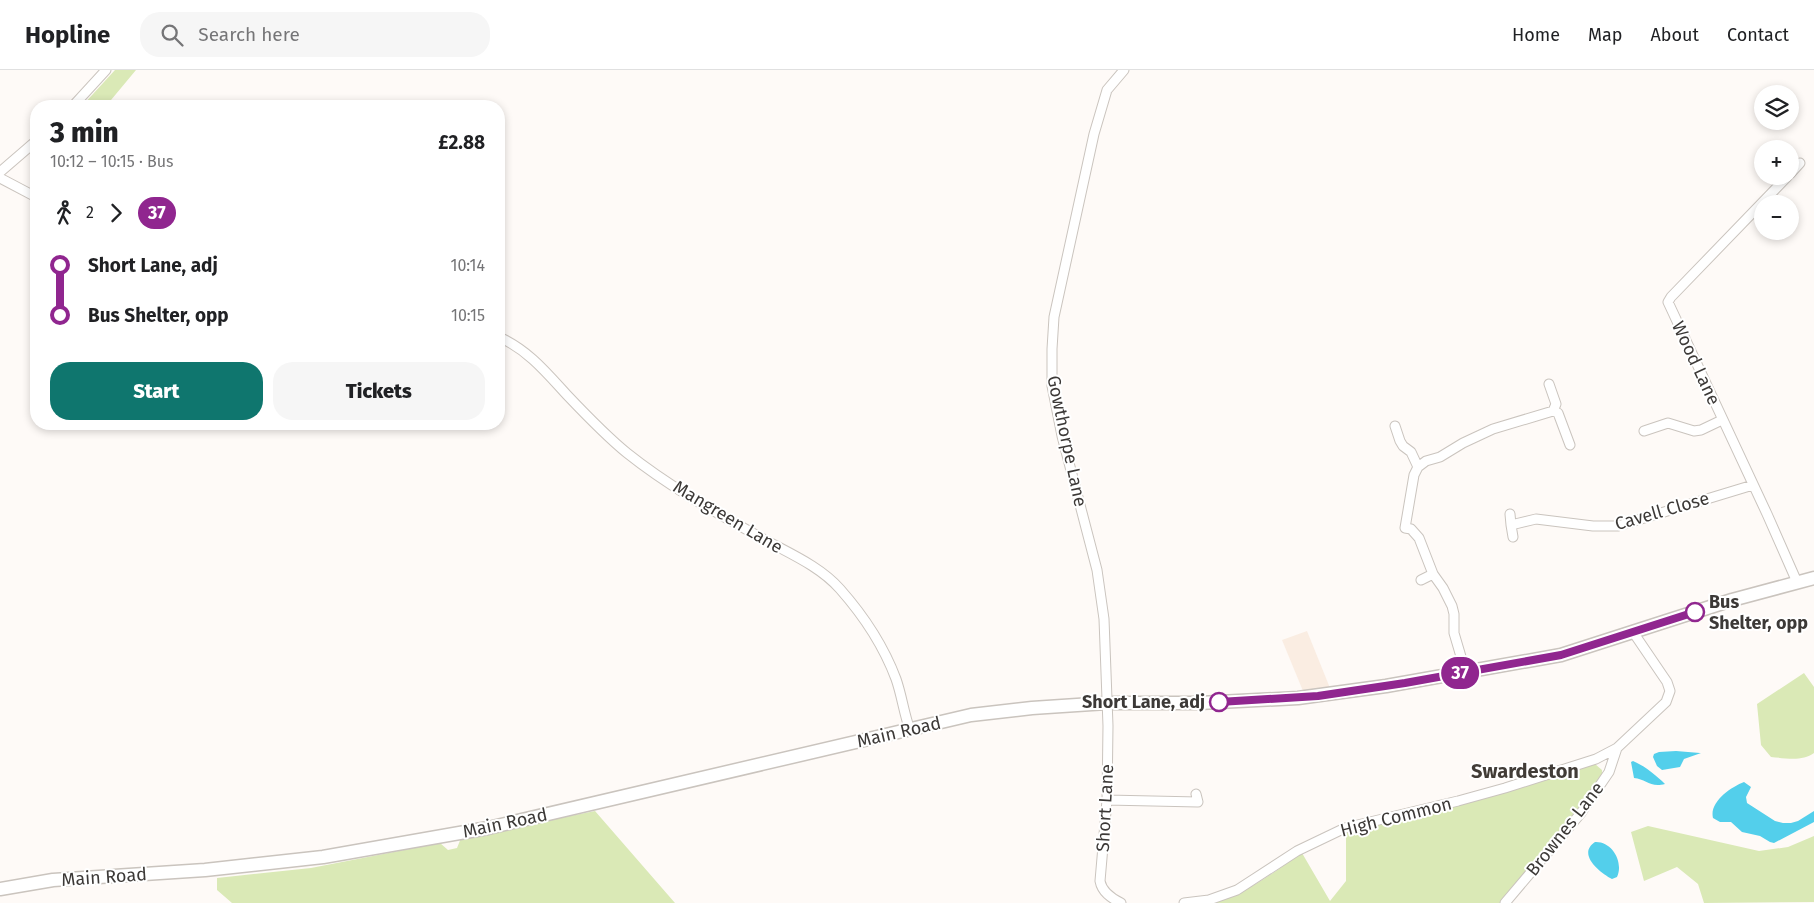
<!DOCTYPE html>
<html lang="en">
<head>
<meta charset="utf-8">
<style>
  :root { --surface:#fff; --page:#f6f6f6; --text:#202124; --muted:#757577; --line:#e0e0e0; --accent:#0f766e }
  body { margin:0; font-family:"Fira Sans",sans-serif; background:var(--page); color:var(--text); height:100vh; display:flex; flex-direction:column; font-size:19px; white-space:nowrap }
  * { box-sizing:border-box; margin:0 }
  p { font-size:16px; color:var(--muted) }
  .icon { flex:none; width:28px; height:28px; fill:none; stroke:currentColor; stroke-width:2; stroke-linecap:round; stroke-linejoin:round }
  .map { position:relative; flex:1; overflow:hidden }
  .side { position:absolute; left:30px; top:30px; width:475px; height:330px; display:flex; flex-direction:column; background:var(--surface); border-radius:20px; box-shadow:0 2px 8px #0003 }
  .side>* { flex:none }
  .badge { padding:0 10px; border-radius:16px; font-size:18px; line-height:32px }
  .tools { position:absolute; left:1754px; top:15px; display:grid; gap:10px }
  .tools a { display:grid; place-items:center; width:45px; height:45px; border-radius:50%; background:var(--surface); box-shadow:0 2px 8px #0003; font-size:25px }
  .map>.badge { position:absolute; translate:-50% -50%; box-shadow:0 0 0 2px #fff }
  .legs { display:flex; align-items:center; gap:8px; height:55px; padding:0 20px; font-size:16px }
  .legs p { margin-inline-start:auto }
  .summary { display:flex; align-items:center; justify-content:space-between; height:85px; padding:0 20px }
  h1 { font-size:28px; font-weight:800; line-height:38px }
  .primary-button { display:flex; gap:10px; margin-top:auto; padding:10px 20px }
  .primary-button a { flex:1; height:58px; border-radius:20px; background:var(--accent); color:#fff; font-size:20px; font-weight:800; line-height:58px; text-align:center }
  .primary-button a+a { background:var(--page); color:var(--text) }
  ul { padding:0 20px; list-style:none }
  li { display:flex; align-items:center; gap:18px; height:50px; font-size:19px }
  li i { display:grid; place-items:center; width:8px; height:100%; margin:0 6px; background:currentColor }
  li i::after { content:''; width:12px; height:12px; margin:-6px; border:4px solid; border-radius:50%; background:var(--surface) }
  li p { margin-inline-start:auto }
  li:first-child i { background:linear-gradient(#0000 50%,currentColor 0) }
  li:last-child i { background:linear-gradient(currentColor 50%,#0000 0) }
  header { display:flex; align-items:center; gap:30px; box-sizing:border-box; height:70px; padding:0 25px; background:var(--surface); border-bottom:1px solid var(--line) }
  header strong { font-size:24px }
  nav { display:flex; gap:28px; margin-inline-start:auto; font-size:18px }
  .search { width:350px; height:45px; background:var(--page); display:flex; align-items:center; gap:12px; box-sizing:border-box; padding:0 18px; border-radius:20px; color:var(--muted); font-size:19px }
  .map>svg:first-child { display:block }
  .built { fill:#faede2 }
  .green { fill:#dae9b6 }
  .water { fill:#53cfeb }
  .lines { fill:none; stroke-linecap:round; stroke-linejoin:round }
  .street-casing { stroke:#cac4be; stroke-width:11 }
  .secondary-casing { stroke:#cac4be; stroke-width:15 }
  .street { stroke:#fff; stroke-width:9 }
  .secondary { stroke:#fff; stroke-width:12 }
  .line-1-casing { stroke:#fff; stroke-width:11 }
  .line-1 { stroke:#90268f; stroke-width:8 }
  .stop-1-dot { fill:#fff; stroke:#90268f; stroke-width:2.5 }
  .labels { text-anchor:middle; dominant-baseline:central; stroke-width:4; stroke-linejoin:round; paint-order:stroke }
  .street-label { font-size:18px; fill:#3c3937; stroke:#fff }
  .stop-label { font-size:18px; font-weight:bold; fill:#3c3937; stroke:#fff; text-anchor:start }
  .quarter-label { font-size:20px; font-weight:bold; fill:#413c37; stroke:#fff }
</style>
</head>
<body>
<header>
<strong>Hopline</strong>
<div class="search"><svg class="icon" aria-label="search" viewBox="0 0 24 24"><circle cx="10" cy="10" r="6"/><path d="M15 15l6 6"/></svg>Search here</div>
<nav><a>Home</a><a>Map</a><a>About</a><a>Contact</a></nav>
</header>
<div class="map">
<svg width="1814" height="833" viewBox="0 0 1814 833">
  <rect width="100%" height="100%" fill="#fefaf7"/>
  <!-- built -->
  <path class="built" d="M1307,561L1330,618L1303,621L1282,570Z"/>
  <!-- green -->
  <path class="green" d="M115,0H136L106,36H82Z
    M1804,603L1814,617V683C1802,692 1785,688 1771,687L1761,675L1757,634Z
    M1595,694L1602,700V705L1579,741L1501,833H1204C1241,829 1272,803 1302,783L1330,831L1346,811V760Z
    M595,741L675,833H232L217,820V808L311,798L440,773L448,780L457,778L461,768Z
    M1648,756L1759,781L1788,777L1814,766V832L1704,833L1698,814L1677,797L1644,811L1631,762Z"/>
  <!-- water -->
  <path class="water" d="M1676,681L1700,683H1701L1684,689L1680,697L1662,700L1657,696L1653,687L1654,684L1659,682Z
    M1633,691C1645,696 1657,706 1665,714C1650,718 1646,709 1634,708L1631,692Z
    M1744,712L1751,717L1746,727L1747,733L1775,751L1783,753H1791L1798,751L1814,741V752L1774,773L1770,772L1760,766L1742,762L1731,752H1720L1713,748C1709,732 1731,717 1744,712Z
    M1595,772C1612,771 1624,792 1617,807L1612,809C1599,802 1577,784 1595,772Z"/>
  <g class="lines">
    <!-- street casing -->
    <g class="street-casing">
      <path id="street" d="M73,36L106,0
        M0,102L36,71
        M1790,104L1800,93
        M1788,106L1671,227L1668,232L1767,444L1797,512
        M0,108L36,127
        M499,267C528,280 546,302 567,325C586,345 606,366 627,383C667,415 713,441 758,466C786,482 819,495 840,519C863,545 884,577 896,609C902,626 904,644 910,660
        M1553,341L1558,343L1570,375
        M1395,356L1400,371L1403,376L1411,382L1418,397
        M1644,361L1668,353L1694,361L1701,360L1722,350
        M1510,444L1511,455
        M1513,467L1511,455L1536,449L1593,456H1618L1753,415
        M1421,510L1433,504
        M1463,603L1462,590L1454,563V544L1452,536L1443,518L1433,504L1419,468L1411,459L1405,458L1414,405L1418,397L1426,391L1440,387L1463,373L1493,359L1553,341L1556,334L1549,314
        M1107,730L1198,732L1196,724
        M1121,833C1111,828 1102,822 1100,811L1107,730L1108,656L1104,549L1097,500L1062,366L1052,316V279L1054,247L1094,64L1107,20L1124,0
        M1184,833L1209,830L1237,820L1297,781L1345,758L1458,731L1505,718L1596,689L1617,678
        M1505,833L1581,743L1609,702L1617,678L1666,632L1670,621L1667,612L1633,562"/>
    </g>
    <!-- secondary casing -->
    <g class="secondary-casing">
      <path id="secondary" d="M0,819L53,810L205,800L323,787L488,758L971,645L1032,638L1107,633H1199L1298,628L1386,616L1561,585L1732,530L1814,508"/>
    </g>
    <!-- street -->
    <use href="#street" class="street"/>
    <!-- secondary -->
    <use href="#secondary" class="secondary"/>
  </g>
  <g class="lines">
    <!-- line-1 casing -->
    <g class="line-1-casing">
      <path id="line-1" d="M1219,632L1318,626L1405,613L1561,585L1695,542"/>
    </g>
    <!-- line-1 -->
    <use href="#line-1" class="line-1"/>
  </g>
  <!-- markers -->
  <g class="stop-1-dot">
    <circle cx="1695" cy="542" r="9"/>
    <circle cx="1219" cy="632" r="9"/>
  </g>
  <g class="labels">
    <!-- street labels -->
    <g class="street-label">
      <text transform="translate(1696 293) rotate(65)">Wood Lane</text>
      <text transform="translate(1067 371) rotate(78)">Gowthorpe Lane</text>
      <text transform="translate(1662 441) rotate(-16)">Cavell Close</text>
      <text transform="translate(728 447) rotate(31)">Mangreen Lane</text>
      <text transform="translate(899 662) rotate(-13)">Main Road</text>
      <text transform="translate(1105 738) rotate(-87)">Short Lane</text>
      <text transform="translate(1396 747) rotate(-14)">High Common</text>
      <text transform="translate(505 753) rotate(-12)">Main Road</text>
      <text transform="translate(1565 759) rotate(-52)">Brownes Lane</text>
      <text transform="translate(104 807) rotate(-4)">Main Road</text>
    </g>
    <!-- stop labels -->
    <g class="stop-label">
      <text x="1709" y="532">Bus<tspan x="1709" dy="21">Shelter, opp</tspan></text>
      <text x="1205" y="632" text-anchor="end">Short Lane, adj</text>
    </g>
    <!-- quarter labels -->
    <g class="quarter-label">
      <text x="1525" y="701">Swardeston</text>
    </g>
  </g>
</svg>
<div class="tools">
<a><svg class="icon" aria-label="layers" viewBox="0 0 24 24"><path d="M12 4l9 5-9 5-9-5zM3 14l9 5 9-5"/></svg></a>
<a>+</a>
<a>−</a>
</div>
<b class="badge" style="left:1460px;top:603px;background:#90268f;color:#fff">37</b>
<section class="side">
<div class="summary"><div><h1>3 min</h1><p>10:12 – 10:15 · Bus</p></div><b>£2.88</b></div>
<div class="legs"><svg class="icon" aria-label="walk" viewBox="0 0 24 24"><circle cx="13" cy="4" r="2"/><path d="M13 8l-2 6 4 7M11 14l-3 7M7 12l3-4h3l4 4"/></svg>2<svg class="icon" aria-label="forward" viewBox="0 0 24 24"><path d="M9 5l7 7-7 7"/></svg><b class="badge" style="background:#90268f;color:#fff">37</b></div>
<ul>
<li><i style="color:#90268f"></i><b>Short Lane, adj</b><p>10:14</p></li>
<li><i style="color:#90268f"></i><b>Bus Shelter, opp</b><p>10:15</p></li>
</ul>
<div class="primary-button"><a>Start</a><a>Tickets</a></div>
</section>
</div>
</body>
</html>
